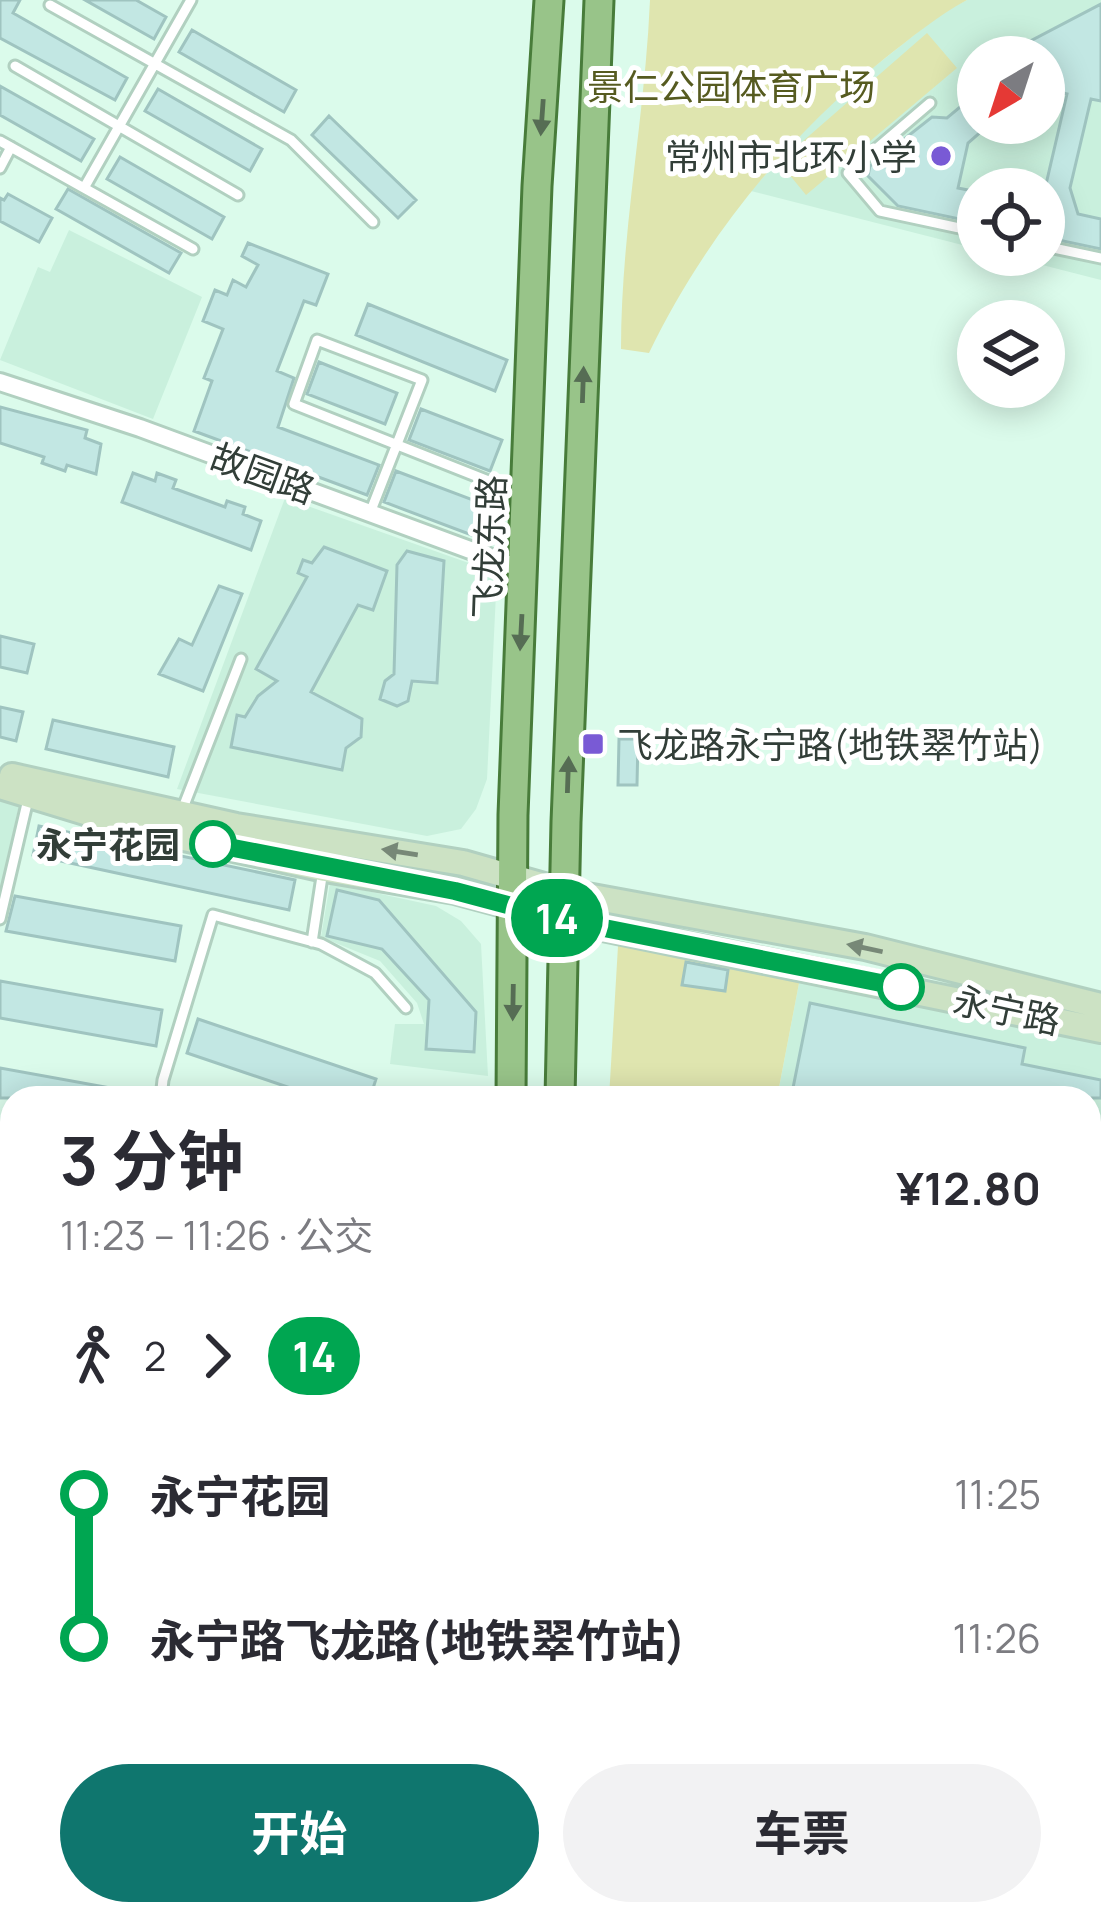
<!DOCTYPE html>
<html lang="zh">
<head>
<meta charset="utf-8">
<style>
  :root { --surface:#fff; --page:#f2f2f3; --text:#2b2b33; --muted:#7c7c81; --accent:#0f766e }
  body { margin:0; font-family:Manrope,"Noto Sans SC",sans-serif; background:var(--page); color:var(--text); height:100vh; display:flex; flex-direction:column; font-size:45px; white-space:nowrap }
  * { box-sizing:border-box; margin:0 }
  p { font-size:39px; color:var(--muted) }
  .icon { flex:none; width:66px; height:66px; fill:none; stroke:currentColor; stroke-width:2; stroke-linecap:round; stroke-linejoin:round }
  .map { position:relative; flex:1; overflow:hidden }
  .details { position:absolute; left:0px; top:1086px; width:1101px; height:840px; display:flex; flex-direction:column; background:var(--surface); border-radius:36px 36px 0 0; box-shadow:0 6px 30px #0003 }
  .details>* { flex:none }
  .badge { padding:0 24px; border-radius:39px; font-size:42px; line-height:78px }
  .needle { width:78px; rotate:219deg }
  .controls { position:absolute; left:957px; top:36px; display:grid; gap:24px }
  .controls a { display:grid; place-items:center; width:108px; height:108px; border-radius:50%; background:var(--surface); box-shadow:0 6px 30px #0003; font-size:60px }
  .map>.badge { position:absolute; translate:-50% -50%; box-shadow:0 0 0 6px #fff }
  .legs { display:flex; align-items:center; gap:18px; height:132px; padding:0 60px; font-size:39px }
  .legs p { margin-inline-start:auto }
  .overview { display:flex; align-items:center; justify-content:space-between; height:204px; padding:0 60px }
  h1 { font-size:66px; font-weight:700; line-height:90px }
  .primary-button { display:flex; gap:24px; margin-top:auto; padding:24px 60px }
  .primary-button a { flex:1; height:138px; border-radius:72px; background:var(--accent); color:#fff; font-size:48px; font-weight:700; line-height:138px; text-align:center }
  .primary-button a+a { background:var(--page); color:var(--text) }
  ul { padding:0 60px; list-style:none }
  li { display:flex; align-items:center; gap:42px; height:144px; font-size:45px }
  li i { display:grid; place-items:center; width:18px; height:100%; margin:0 15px; background:currentColor }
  li i::after { content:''; width:30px; height:30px; margin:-15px; border:9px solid; border-radius:50%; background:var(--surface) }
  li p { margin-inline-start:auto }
  li:first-child i { background:linear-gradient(#0000 50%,currentColor 0) }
  li:last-child i { background:linear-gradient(currentColor 50%,#0000 0) }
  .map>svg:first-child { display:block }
  .built { fill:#c9f0dd; fill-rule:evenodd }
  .green { fill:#dfe5af }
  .water { fill:#31a4bb }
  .building { fill:#c2e7e3; stroke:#9fc4c0; stroke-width:3 }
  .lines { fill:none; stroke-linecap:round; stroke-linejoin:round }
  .lane-casing { stroke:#b1d0c0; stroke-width:15 }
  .street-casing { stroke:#b1d0c0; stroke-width:22 }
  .secondary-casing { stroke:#b1d0c0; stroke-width:30 }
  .primary-casing { stroke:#487c3a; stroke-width:33 }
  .lane { stroke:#fff; stroke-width:9 }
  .street { stroke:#fff; stroke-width:16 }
  .secondary { stroke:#cce2c4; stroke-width:24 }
  .primary { stroke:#98c489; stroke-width:27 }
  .oneway { fill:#566d54 }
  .oneway2 { fill:#787 }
  .line-1-casing { stroke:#fff; stroke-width:27 }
  .line-1 { stroke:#00a651; stroke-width:18 }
  .poi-dot { fill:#795ad5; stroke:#fff; stroke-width:4.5 }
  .stop-1-dot { fill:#fff; stroke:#00a651; stroke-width:6 }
  .labels { text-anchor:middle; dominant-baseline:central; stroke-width:10; stroke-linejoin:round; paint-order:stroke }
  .park-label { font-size:36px; fill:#565b20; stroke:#fff }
  .poi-label { font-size:36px; fill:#323e38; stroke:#fff; text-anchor:end }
  .street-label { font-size:36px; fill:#323e38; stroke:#fff }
  .stop-label { font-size:36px; font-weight:bold; fill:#323e38; stroke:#fff; text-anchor:end }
</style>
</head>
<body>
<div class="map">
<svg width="1101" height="1926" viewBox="0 0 1101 1926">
  <rect width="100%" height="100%" fill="#dbfbeb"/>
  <!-- built -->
  <path class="built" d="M967,0H1101V280L1003,255H1044V189H978V249L751,191L830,102L942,13ZM978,57H1044V123H978Z
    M69,230L202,297L153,419L0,360L38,267L50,272Z
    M285,498L497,573L487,779L476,809L461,829L427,836L177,789Z
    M0,801L19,805L0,893Z
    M330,883L436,906L461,921L481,944L488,1076L390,1064L395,1024H424L417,1003L380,961L321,937Z
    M800,978L1101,1042V1345L1089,1343V1098H777Z"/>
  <!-- green -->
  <path class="green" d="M650,0H967C937,16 911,38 884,59C786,138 704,239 649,353L621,349C621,231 645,117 650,0Z
    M927,33L957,68L806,195L779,162Z
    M628,938L800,978L777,1098H609L618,946Z
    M0,1689L12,1692V1783L0,1780Z
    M751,1914H1058L1101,1921V1926H856Z"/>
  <!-- water -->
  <path class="water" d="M0,1780L12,1783V1866L0,1863Z
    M212,1914H751L856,1926H262Z"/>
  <!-- building -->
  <path class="building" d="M0,0H20L13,13L127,78L115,100L0,38Z
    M85,0H136L166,17L154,39Z
    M1101,4V101L1091,99L1070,188L1078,214L1101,219V249L1044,237V193L1067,94L1044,89V57H1018L1019,47Z
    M192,30L296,90L284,112L179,52Z
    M0,86L94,139L81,161L0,115Z
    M158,89L262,149L250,171L145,111Z
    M978,92V123H991L968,143L958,188L978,192V223L898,206L868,176L870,166L932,117L947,118Z
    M329,116L416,200L398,218L312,135Z
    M120,157L224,217L212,239L107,179Z
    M68,189L181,253L169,273L56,209Z
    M8,194L52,218L39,242L0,221V198L4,200Z
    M248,243L328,274L316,305L304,301L277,371L294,378L278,427L379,465L367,495L194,431L212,381L204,378L223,329L203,321L215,290L227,295L233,280L246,287L258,265L242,256Z
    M368,304L507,360L495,391L356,335Z
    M319,362L397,393L385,424L307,394Z
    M0,407L87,430L85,438L101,444L96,474L67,465L65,471L42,463L44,457L0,443Z
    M421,409L502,440L490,471L409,440Z
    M396,471L497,509L485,540L384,502Z
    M133,473L155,481L157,473L176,480L173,488L225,507L227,501L245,507L243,514L261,521L251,550L122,502Z
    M324,547L387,571L373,610L358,605L311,692L362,719L361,737L346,748L342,770L231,747L237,715L245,717L258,696L277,681L256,669L307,577L298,573L303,560L312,563Z
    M407,551L444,561L437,683L412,681L408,701L397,706L380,699L385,681L394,674L397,565Z
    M219,586L242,594L203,691L159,674L179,639L192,645Z
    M0,636L34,644L27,673L0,667Z
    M0,707L23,712L16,741L0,737Z
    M53,720L174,747L168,777L46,749Z
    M619,739H638L637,785H618Z
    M39,826L295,880L289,910L33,855Z
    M337,890L379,900L476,1012L474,1052L426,1049L429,1000L382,949L327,936Z
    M15,896L181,926L175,961L6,931Z
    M686,962L728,970L725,991L682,985Z
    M0,981L162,1010L156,1046L0,1018Z
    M810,1003L1025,1048L1022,1064L1101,1080V1098H791Z
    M198,1019L376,1079L370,1098H320L187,1053Z
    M0,1068L127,1091V1098H0Z"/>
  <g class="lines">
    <!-- lane casing -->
    <g class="lane-casing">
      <path id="lane" d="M50,5L291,140L373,222
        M15,66L238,195
        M930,103L848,173L880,211L978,232
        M0,141L193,249
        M0,168L11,147
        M84,188L191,0
        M1044,246L1101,258
        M370,513L422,380L317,340L294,404L491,482
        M181,813L241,659
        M0,919L29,795
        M312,942L323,870
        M161,1098L163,1080L213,915L321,944L375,973L406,1008
        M0,1225L12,1228
        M0,1308L12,1310"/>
    </g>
    <!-- street casing -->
    <g class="street-casing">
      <path id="street" d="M0,382L140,428L524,570
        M1089,1360L1101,1362
        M1089,1702L1101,1659
        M1089,1900L1101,1902"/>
    </g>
    <!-- secondary casing -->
    <g class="secondary-casing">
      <path id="secondary" d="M12,776L236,826L463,863L565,892L865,947L1101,1006
        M0,786L134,827L325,869L455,891L564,920L1101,1030"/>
    </g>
    <!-- primary casing -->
    <g class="primary-casing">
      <path id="primary" d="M511,1098L513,815L537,186L549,0
        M560,1098L566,822L599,0
        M491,1914L492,1926
        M539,1914L540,1926"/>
    </g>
    <!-- lane -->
    <use href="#lane" class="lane"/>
    <!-- street -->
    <use href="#street" class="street"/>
    <!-- secondary -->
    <use href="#secondary" class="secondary"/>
    <!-- primary -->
    <use href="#primary" class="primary"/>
  </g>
  <!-- one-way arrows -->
  <defs><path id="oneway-solid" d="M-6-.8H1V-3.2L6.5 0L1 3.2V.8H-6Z" transform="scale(3)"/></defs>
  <g class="oneway">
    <use href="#oneway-solid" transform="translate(542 117) rotate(94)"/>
    <use href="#oneway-solid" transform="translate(583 385) rotate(-88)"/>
    <use href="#oneway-solid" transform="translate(521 632) rotate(93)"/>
    <use href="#oneway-solid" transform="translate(568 775) rotate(-88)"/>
    <use href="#oneway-solid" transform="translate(513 1002) rotate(91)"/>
  </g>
  <g class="oneway2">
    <use href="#oneway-solid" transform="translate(400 852) rotate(-171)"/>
    <use href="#oneway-solid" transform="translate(865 948) rotate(-168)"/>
  </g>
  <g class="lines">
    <!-- line-1 casing -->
    <g class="line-1-casing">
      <path id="line-1" d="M213,844L455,891L564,920L901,987"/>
    </g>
    <!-- line-1 -->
    <use href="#line-1" class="line-1"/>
  </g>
  <!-- markers -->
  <g class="poi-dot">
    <circle cx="941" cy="156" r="12"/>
    <rect x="581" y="732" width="24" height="24" rx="6"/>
  </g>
  <g class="stop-1-dot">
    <circle cx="213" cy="844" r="21"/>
    <circle cx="901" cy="987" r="21"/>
  </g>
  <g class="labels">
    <!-- park labels -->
    <g class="park-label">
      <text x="731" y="86">景仁公园体育广场</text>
    </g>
    <!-- poi labels -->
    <g class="poi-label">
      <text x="917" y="156">常州市北环小学</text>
      <text x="617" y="744" text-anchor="start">飞龙路永宁路(地铁翠竹站)</text>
    </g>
    <!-- street labels -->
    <g class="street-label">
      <text transform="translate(263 473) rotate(20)">故园路</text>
      <text transform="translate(489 547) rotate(-88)">飞龙东路</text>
      <text transform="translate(1007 1010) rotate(12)">永宁路</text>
    </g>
    <!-- stop labels -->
    <g class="stop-label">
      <text x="180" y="844">永宁花园</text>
    </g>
  </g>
</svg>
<div class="controls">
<a><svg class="needle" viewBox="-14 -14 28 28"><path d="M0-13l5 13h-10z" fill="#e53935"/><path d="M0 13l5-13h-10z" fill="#7c7c81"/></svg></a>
<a><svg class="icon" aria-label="locate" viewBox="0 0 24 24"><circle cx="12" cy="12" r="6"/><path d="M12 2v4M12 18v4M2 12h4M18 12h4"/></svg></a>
<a><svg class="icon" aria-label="layers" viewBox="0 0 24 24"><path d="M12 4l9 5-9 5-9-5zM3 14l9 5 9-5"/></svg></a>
</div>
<b class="badge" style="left:557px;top:918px;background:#00a651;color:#fff">14</b>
<section class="details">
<div class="overview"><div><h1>3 分钟</h1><p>11:23 – 11:26 · 公交</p></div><b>¥12.80</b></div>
<div class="legs"><svg class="icon" aria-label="walk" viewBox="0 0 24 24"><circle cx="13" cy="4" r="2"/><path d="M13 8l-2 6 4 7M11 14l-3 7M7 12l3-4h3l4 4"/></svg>2<svg class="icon" aria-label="forward" viewBox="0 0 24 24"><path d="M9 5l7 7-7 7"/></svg><b class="badge" style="background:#00a651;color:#fff">14</b></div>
<ul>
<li><i style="color:#00a651"></i><b>永宁花园</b><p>11:25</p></li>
<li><i style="color:#00a651"></i><b>永宁路飞龙路(地铁翠竹站)</b><p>11:26</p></li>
</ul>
<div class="primary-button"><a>开始</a><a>车票</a></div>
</section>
</div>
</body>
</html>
